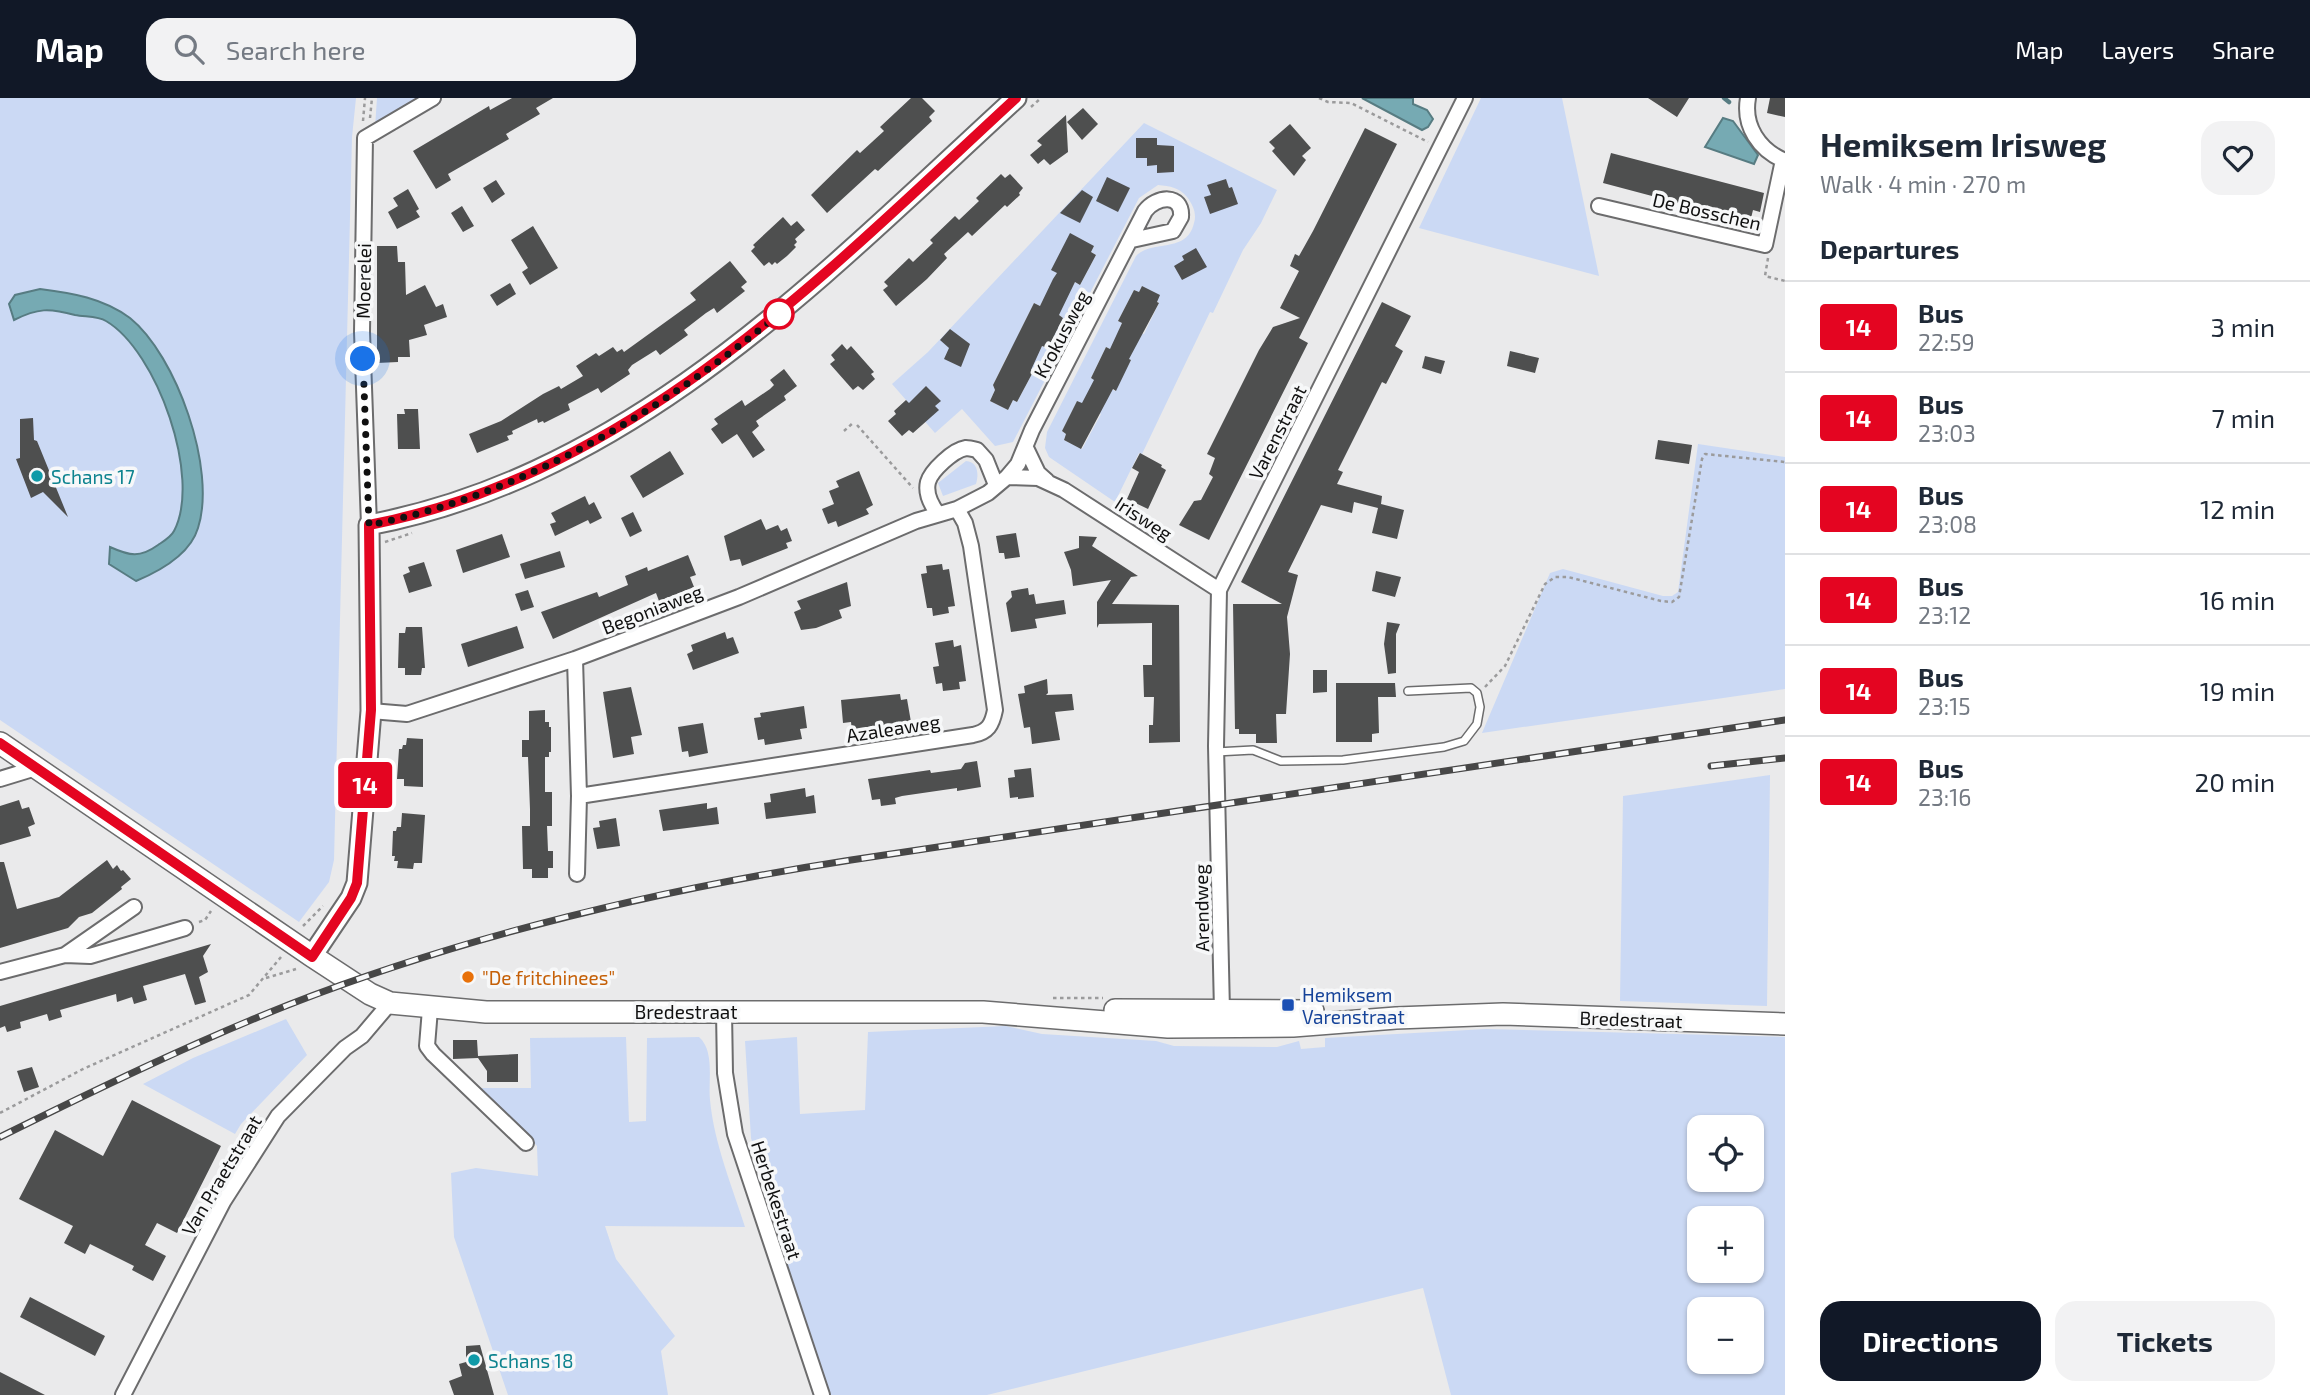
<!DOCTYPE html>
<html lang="en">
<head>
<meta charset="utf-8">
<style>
  :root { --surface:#fff; --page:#f2f2f3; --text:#1f2937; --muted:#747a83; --line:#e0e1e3; --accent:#111827 }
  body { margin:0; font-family:"Exo 2",sans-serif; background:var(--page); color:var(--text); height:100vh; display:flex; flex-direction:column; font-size:26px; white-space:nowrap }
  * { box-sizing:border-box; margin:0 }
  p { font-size:23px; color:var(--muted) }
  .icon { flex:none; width:38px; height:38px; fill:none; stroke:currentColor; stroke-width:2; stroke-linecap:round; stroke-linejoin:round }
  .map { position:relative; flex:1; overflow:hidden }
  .drawer { display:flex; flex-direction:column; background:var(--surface); width:525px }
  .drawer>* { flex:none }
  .badge { padding:0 14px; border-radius:5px; font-size:24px; line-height:46px }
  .controls { position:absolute; left:1687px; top:1017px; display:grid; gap:14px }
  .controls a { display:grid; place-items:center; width:77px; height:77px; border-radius:14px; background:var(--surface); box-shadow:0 2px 5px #0004; font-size:35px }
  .you { position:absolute; width:35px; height:35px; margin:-18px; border:5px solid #fff; border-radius:50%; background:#1a73e8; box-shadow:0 0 0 10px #1a73e833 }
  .map>.badge { position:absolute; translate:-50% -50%; box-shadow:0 0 0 4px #fff }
  h2 { padding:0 35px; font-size:26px; line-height:63px }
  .round { display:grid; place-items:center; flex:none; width:74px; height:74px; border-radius:21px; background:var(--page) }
  .overview { display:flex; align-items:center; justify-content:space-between; height:119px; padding:0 35px }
  h1 { font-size:33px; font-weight:700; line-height:52px }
  .action { display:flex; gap:14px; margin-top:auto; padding:14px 35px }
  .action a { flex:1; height:80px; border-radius:21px; background:var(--accent); color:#fff; font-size:28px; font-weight:700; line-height:80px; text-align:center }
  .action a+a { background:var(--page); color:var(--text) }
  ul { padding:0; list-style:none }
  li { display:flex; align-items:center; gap:21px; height:91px; padding:0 35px; border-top:2px solid var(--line) }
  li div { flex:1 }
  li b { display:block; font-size:26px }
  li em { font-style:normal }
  li .badge { min-width:77px; font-weight:700; text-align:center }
  header { display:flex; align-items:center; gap:42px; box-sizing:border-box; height:98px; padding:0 35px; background:var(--accent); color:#fff }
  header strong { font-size:33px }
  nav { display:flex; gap:38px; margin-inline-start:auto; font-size:24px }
  .search { width:490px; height:63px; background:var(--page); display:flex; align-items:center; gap:18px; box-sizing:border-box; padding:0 24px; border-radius:21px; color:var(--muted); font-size:26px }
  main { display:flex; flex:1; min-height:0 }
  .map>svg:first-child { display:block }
  .green { fill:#cbd9f4; fill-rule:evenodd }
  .water { fill:#76aab3; stroke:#577c82; stroke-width:2 }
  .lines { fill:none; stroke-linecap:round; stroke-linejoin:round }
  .stream { stroke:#577c82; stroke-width:4.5 }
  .building { fill:#4e4f4f }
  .service-casing { stroke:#6c6c6d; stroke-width:10 }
  .minor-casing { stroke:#6c6c6d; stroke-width:18 }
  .tertiary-casing { stroke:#6c6c6d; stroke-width:23 }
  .secondary-casing { stroke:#6c6c6d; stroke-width:24 }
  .path { stroke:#9b9b9c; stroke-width:2.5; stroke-dasharray:3.5 3.5; stroke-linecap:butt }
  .service { stroke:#fff; stroke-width:7 }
  .minor { stroke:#fff; stroke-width:14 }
  .tertiary { stroke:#fff; stroke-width:19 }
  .secondary { stroke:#fff; stroke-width:21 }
  .rail-casing { stroke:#474747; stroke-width:7 }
  .rail { stroke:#f7f8f9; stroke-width:4.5; stroke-dasharray:13; stroke-linecap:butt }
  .line-casing { stroke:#fff; stroke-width:16 }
  .line { stroke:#e40521; stroke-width:10 }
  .walk { stroke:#101010; stroke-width:7; stroke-dasharray:0 12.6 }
  .stop-dot { fill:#fff; stroke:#e40521; stroke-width:3.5 }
  .culture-dot { fill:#0f9aa8; stroke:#f7f8f9; stroke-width:2.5 }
  .food-dot { fill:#e8710a; stroke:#f7f8f9; stroke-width:2.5 }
  .transit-dot { fill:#1a4fb4; stroke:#f7f8f9; stroke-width:2.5 }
  .labels { text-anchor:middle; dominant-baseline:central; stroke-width:7; stroke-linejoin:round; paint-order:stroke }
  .street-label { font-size:19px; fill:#101010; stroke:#f7f8f9 }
  .culture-label { font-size:19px; fill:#0d838f; stroke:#f7f8f9; text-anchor:start }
  .food-label { font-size:19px; fill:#c56008; stroke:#f7f8f9; text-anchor:start }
  .transit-label { font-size:19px; fill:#164399; stroke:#f7f8f9; text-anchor:start }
</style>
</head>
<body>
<header>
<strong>Map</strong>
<div class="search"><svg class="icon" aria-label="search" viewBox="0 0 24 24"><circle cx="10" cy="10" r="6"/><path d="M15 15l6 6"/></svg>Search here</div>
<nav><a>Map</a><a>Layers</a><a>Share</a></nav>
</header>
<main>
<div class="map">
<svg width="1785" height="1297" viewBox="0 0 1785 1297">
  <rect width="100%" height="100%" fill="#eaeaeb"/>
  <!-- green -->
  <path class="green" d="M0,0H356L352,39L334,762L329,784L299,824L0,622Z
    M377,0H424L375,29Z
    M1481,0H1562L1599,178L1419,130Z
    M1144,25L1277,92L1261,125L1243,152L1213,215L1210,214L1142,356L1139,355L1115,404L1049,359L1045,350L1047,334L1136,158C1153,141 1187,156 1194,125C1197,116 1193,107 1187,99C1180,90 1170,88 1158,87L1139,100L1013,344L995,348L962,311L935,335L892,286L928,254ZM1094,148L1091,154L1096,157L1080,187L1075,184L1071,191L1054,181L1057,175ZM1142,188L1159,205L1144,236L1119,232L1122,225L1118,223L1134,192L1139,194ZM1043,202L1063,220L1048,250L1042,248L1039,254L1019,235L1034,205L1040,208ZM1106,249L1131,262L1115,293L1091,280ZM1009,254L1031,265L1029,271L1033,274L1017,304L1013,302L1008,312L990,303L995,292L993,287ZM1077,303L1101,316L1082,351L1064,342L1066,336L1062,333Z
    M1698,346L1785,359V591L1482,635L1550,475L1563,471L1663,498H1672L1678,494Z
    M966,363C978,364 979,376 976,386L943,398L938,385Z
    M1770,677L1767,908L1620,903L1623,698Z
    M286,921L307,957L241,1026L235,1036L143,986L193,960Z
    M1006,928L1042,936L1156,943L1174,948L1277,949L1299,943L1301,951L1325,949V940L1486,931L1785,939V1297H1451L1423,1190L987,1297H824L751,1040L745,943L797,939L800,1016L865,1012L868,934ZM1699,1029H1752V1082H1699ZM1699,1120H1752V1172H1699ZM1699,1211H1752V1264H1699Z
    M626,939L629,1024L646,1023L647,940L699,939C715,953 708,983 710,1002C714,1045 732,1088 745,1129L605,1128L616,1161L675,1238L661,1253L668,1297H508L454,1139L451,1075L476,1070L538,1078L537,1048L481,990H531L530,940Z"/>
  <!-- water -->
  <path class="water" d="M1362,0H1413V6L1427,12L1433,21L1428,29L1422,32Z
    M1723,20L1733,23L1758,57L1754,66L1705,49Z
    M40,191C72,195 103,200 130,220C176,257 217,371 198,430C190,457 160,473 136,483L109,466L110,449C130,458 140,460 158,447C164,443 171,439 174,433C202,380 157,253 106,223C98,218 85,219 75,217C49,210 38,210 14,222L9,206L15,197Z"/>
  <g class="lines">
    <!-- stream -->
    <path class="stream" d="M1724,0L1729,4"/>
  </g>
  <!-- building -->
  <path class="building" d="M512,0H553L536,10L540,16L506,36L509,41L448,76L451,82L436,91L413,53L489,8L490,12Z
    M911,0H922L935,13L929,19L932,23L878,73L875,71L827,115L811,97L857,52L860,55L884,33L880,29Z
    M1648,0H1689L1677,19Z
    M1770,0H1785V19L1767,15Z
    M1083,10L1098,26L1082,42L1067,24Z
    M1066,17L1068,54L1050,67L1044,61L1038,66L1030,57L1042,47L1037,43Z
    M1290,26L1311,50L1302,58L1306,62L1294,78L1272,53L1275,50L1269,44Z
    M1365,30L1397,46L1299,240L1308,245L1209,442L1179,427L1194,403L1201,402L1213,379L1209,376L1215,360L1207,356L1259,252L1273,229L1300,220L1280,210L1299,173L1290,168L1295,156L1299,158L1313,133Z
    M1136,40H1157V47L1174,48V74L1157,75V67L1147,68V60H1136Z
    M1611,55L1764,95L1760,114L1753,112L1750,124L1603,85Z
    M1001,76L1005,80L1010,76L1023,90L1019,95L1020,97L1007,109L1005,107L972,138L968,134L944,156L947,160L927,181L896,208L883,192L888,188L884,184L909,160L913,164L933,145L930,142L955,118L959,122L979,103L976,100Z
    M1107,79L1130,90L1118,114L1096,103Z
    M1226,81L1229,90L1232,89L1238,106L1210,116L1204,99L1211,97L1207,87Z
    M496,82L505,96L492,105L483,90Z
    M408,91L419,111L416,113L420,119L397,131L388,114L398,108L393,100Z
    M1082,92L1093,99L1080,125L1060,115Z
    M462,108L474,128L463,134L451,115Z
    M783,119L791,128L797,123L805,132L795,141L797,144L794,147L796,149L787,158L777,166L775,164L772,167L769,164L764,168L751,153L755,149L753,147Z
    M533,128L558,170L530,187L522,174L528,170L511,142Z
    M1070,135L1094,148L1091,154L1096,157L1080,187L1075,184L1059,217L1063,220L1048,250L1042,248L1031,272L1033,274L1017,304L1013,302L1008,312L990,303L995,292L993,287L1034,205L1040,208L1053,181L1057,175L1051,172Z
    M377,148H397L398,164H405L406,197L425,187L436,209L443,206L447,219L424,227L427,237L409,242L410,259H398V264L377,265Z
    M1196,150L1207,169L1182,182L1174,168L1184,162L1182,158Z
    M730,163L747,184L741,189L745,193L717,215L714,210L706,215L684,232L688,237L660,257L656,252L632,267L628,272L630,276L601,295L598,290L568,306L570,312L544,325L543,323L538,325L537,321L512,333L513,336L507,338L509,342L477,355L469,336L501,323L543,296L559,288L561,291L583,278L576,268L596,255L599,258L613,249L617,254L622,251L624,254L696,202L690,195Z
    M510,185L516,196L497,208L490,197Z
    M1142,188L1160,197L1157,204L1159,205L1129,261L1131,262L1116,293L1113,291L1081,351L1064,342L1066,336L1062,333L1077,303L1082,305L1094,282L1091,280L1106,249L1110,251L1122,225L1118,223L1134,192L1139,194Z
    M1382,204L1411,218L1395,248L1403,253L1386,286L1382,284L1338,372L1343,374L1337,386L1382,398L1381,406L1404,412L1397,441L1372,435L1378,410L1354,404L1352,415L1321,407L1288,474L1298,477L1287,519L1290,556L1286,616H1276L1277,645H1256V636H1239V631H1235L1233,506H1282L1241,484Z
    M950,231L970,246L961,269L944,261L949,250L940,242Z
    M842,246L847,252L851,248L874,274L871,276L875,281L863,292L858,288L853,292L830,266L835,262L831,257Z
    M1510,253L1539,260L1535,275L1507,268Z
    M1425,258L1445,263L1441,276L1422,270Z
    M784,271L797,288L784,298L786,302L756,323L759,328L752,334L765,352L753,360L737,336L722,346L711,331L718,326L714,321L742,302L745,308L770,291L774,287L770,282Z
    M926,288L941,303L935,308L939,312L913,335L909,332L902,338L888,323L896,316L894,313L906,302L909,305Z
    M404,311H418L420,351H398L397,316H405Z
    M33,320L34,342L37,343L68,419L43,394L31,400L16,361L20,360V321Z
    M1658,342L1692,347L1689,366L1655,361Z
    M670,353L684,376L643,400L630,378Z
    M1140,355L1162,367L1161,369L1166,372L1148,411L1127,401L1139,374L1132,370Z
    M859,373L873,407L866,411L869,416L838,429L836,423L828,426L822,411L834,406L829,393L839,389L836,383Z
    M585,398L589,407L594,404L602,420L590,426L588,422L555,438L550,426L556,424L551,415Z
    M633,414L642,433L630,439L621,420Z
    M761,421L766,432L778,427L781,433L787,430L792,443L786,445L788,450L742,468L740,461L730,463L724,438Z
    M1016,435L1020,459L1005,461L1004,455H999L996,438Z
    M502,436L510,459L463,475L456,452Z
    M1079,438L1097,439L1092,448L1138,478L1131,479L1112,506L1179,507L1180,644L1149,645V627H1153L1154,599H1144L1143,567H1152V525L1099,526L1097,530V504L1111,482L1073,488L1071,472L1064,454L1079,450Z
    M560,453L565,469L525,481L520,466Z
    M688,457L696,477L690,479L694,489L659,503L656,495L553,541L541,514L597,494L599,499L628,487L625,478L647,469L648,473Z
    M424,464L432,488L409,495L403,477L410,474L408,469Z
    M942,466L943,472L949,471L955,508L948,509L949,515L933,518L932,510H927L921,476L927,475L926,468Z
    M1376,473L1401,479L1395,499L1372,493Z
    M847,484L851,508L839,512L842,520L816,530L801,532L794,514L801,511L797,503Z
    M1028,490L1029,497L1034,496L1036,506L1064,502L1066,516L1035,521L1037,530L1011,534L1006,505L1012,499L1011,493Z
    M528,492L534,509L521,513L515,496Z
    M1387,524L1400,526L1396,536V575L1388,576L1384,546Z
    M517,528L524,550L468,569L461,546Z
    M406,529H422L425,570H422L421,577H405V570H398L399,535H405Z
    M725,534L727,541L733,539L739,555L693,572L687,556L693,553L691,547Z
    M953,542L954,549L961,547L966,583L959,584L960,591L943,593L942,585L936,586L933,569L939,568L935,545Z
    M1313,572H1327V594L1313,595Z
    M1047,581L1048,595L1046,597L1072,596L1074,612L1055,614L1060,642L1032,646L1030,629L1024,630L1018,596L1025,595L1024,588Z
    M1336,585H1395L1396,599H1378L1379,635L1372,636V644H1336Z
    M631,589L642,637L631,639L634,656L613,660L603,594Z
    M900,596L901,602L907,601L911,624L852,633L851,624L843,625L841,602Z
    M804,608L807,630L800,631L802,641L765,647L764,641L758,642L754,620L761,619L760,615Z
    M545,612V624H549V629H551V654H549V659H545V694H552V728H547L548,753H553V770H548V780H532V771H523L522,728H530V711L528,659H522V642H529V613Z
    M703,625L708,655L689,659L688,653L682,654L678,629Z
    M407,640L423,641V689L404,688V681H397L399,651H402L403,647H406Z
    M977,663L981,689L957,693V690L902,698L895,700L896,706L881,708L880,701L872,702L868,681L930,672L931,675L961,671L965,665Z
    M1031,670L1034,699L1018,701V699L1010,700L1008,680L1015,679L1014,672Z
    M805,690L806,699L814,697L816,715L766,721L764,705L771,704L770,696Z
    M19,702L22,711L29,709L35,726L28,729L31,738L0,747V708Z
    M707,705V711L717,709L719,726L663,733L659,712Z
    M402,715L425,717L422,765H414L413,771L397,770L398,763H394L395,758H392L393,733H396L397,729H401Z
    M616,720L620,748L597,751L593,730L600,729L599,723Z
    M107,762L113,771L117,767L121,773L123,772L131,781L121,789L122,791L92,815L79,819L68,830L0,850V764H4L17,811L59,799Z
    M211,846L203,858L208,874L199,879L206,904L195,907L185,876L143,888L147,902L134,906L132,899L117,904L116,896L60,912L62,919L49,923L47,916L20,924L21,930L7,934L5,928L0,930V908Z
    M453,942H477L478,958L518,956V984H487V973L478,960L453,961Z
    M32,969L39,989L24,994L17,973Z
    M132,1002L221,1048L177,1135L157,1125L145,1147L166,1158L153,1183L132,1172L134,1168L90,1146L85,1156L64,1145L73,1128L19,1101L55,1032L103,1058Z
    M30,1199L105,1238L95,1258L20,1219Z
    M480,1247L494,1297H454L449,1283L462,1278L459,1266L466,1264V1248Z
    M0,1274L45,1297H0Z"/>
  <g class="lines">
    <!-- service casing -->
    <g class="service-casing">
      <path id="service" d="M1216,654L1253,652L1281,663L1343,662L1444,649L1464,643L1477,626L1480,609L1477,595L1471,590L1408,593"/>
    </g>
    <!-- minor casing -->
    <g class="minor-casing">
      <path id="minor" d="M1748,0C1743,28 1759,52 1785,63
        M1599,108L1765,147L1783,62
        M1026,350L1038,375L1047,383
        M1007,379L1018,366L1032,332L1145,113C1156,98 1183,95 1181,119L1173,133L1132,142
        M938,416C932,408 925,396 928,384C931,373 953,352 966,350C969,350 973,351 977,352L986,362L996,387
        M369,427L362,234L365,40L433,0
        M575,561L579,698L577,776
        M371,613L407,616L575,561L739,499L916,423L957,411L988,395L1007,379L1038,380L1064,392L1219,492
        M0,681L36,670
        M579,698L973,637C988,634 992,627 995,612L971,448L965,425L957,411
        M65,857L90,858L185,830
        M0,874L65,857L134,809
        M430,911L427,948L433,956L526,1045
        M724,913L725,975L735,1036L822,1297
        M1222,913L1216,648L1219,492L1465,0
        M123,1297L223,1104L278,1018L345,950L362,938L390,905"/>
    </g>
    <!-- tertiary casing -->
    <g class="tertiary-casing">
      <path id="tertiary" d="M312,858L351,800L357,785L371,613L369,427C635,376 825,175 1016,0"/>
    </g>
    <!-- secondary casing -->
    <g class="secondary-casing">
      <path id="secondary" d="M0,645L312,858L370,896L390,905L486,914H983L1168,929L1293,928L1396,920L1503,916L1785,926
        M1115,912L1313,913"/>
    </g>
    <!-- path -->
    <path class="path" d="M1319,0L1328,4L1351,5L1428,44
      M1031,9L1041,0
      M370,20L372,0
      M363,23L365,0
      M1768,160L1765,178L1785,183
      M857,327L913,390
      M844,333L854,324
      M385,444L412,435
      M1485,589L1505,568L1545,486L1555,479H1568L1661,503L1672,504L1679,499L1702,361L1705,356L1785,364
      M199,824L205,822L211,813
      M303,828L323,808
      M266,880L296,871
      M1053,900H1103
      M1326,900L1383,901
      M0,1015L83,971L249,897L281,859"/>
    <!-- service -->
    <use href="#service" class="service"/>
    <!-- minor -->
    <use href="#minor" class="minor"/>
    <!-- tertiary -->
    <use href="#tertiary" class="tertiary"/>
    <!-- secondary -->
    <use href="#secondary" class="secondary"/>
    <!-- rail casing -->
    <g class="rail-casing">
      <path id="rail" d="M1711,668L1785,660
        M0,1039C95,992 190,946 288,907C470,836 658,792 851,762L1785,622"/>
    </g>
    <!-- rail -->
    <use href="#rail" class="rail"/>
  </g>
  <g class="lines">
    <!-- line casing -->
    <g class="line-casing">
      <path id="line" d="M0,645L312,859L351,800L357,785L371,612L369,427C635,375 825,176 1016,0"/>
    </g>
    <!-- line -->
    <use href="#line" class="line"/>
    <!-- walk -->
    <path class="walk" d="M363,261L369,427C525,397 665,311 785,211L779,216"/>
  </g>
  <!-- markers -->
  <circle class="stop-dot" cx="779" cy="216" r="14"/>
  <g class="culture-dot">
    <circle cx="37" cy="378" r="7"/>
    <circle cx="474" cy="1262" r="7"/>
  </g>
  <circle class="food-dot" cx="468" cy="879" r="7"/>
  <rect class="transit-dot" x="1281" y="900" width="14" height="14" rx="3.5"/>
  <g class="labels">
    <!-- street labels -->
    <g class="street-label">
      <text transform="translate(1707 113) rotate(13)">De Bosschen</text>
      <text transform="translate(363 183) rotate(-89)">Moerelei</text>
      <text transform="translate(1061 236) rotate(-62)">Krokusweg</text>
      <text transform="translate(1277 334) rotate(-63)">Varenstraat</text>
      <text transform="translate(1144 420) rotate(33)">Irisweg</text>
      <text transform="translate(652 511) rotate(-21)">Begoniaweg</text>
      <text transform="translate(893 630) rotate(-9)">Azaleaweg</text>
      <text transform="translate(1201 810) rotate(-91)">Arendweg</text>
      <text x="686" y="913">Bredestraat</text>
      <text transform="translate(1631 921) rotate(2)">Bredestraat</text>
      <text transform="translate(221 1077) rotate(-59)">Van Praetstraat</text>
      <text transform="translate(777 1102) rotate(72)">Herbekestraat</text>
    </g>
    <!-- culture labels -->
    <g class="culture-label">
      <text x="51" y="378">Schans 17</text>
      <text x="488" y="1262">Schans 18</text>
    </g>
    <!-- food labels -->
    <g class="food-label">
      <text x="482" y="879">"De fritchinees"</text>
    </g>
    <!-- transit labels -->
    <g class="transit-label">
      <text x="1302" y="896">Hemiksem<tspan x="1302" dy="22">Varenstraat</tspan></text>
    </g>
  </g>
</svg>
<div class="controls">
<a><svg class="icon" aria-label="locate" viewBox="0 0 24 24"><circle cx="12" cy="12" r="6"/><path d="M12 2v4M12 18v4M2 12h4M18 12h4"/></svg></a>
<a>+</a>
<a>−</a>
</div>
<div class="you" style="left:363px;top:261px"></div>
<b class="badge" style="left:365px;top:687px;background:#e40521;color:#fff">14</b>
</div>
<section class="drawer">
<div class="overview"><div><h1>Hemiksem Irisweg</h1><p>Walk · 4 min · 270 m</p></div><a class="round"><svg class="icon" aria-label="heart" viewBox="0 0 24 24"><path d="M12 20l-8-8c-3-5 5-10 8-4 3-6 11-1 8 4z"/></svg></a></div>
<h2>Departures</h2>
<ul>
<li><span class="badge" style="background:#e40521;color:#fff">14</span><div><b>Bus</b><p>22:59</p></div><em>3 min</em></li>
<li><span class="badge" style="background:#e40521;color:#fff">14</span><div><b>Bus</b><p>23:03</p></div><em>7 min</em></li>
<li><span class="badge" style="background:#e40521;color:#fff">14</span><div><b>Bus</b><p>23:08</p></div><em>12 min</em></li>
<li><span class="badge" style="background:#e40521;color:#fff">14</span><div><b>Bus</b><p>23:12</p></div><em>16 min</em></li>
<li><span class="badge" style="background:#e40521;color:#fff">14</span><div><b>Bus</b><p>23:15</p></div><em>19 min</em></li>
<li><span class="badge" style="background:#e40521;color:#fff">14</span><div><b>Bus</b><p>23:16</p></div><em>20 min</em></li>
</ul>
<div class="action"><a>Directions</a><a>Tickets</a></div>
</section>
</main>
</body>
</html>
